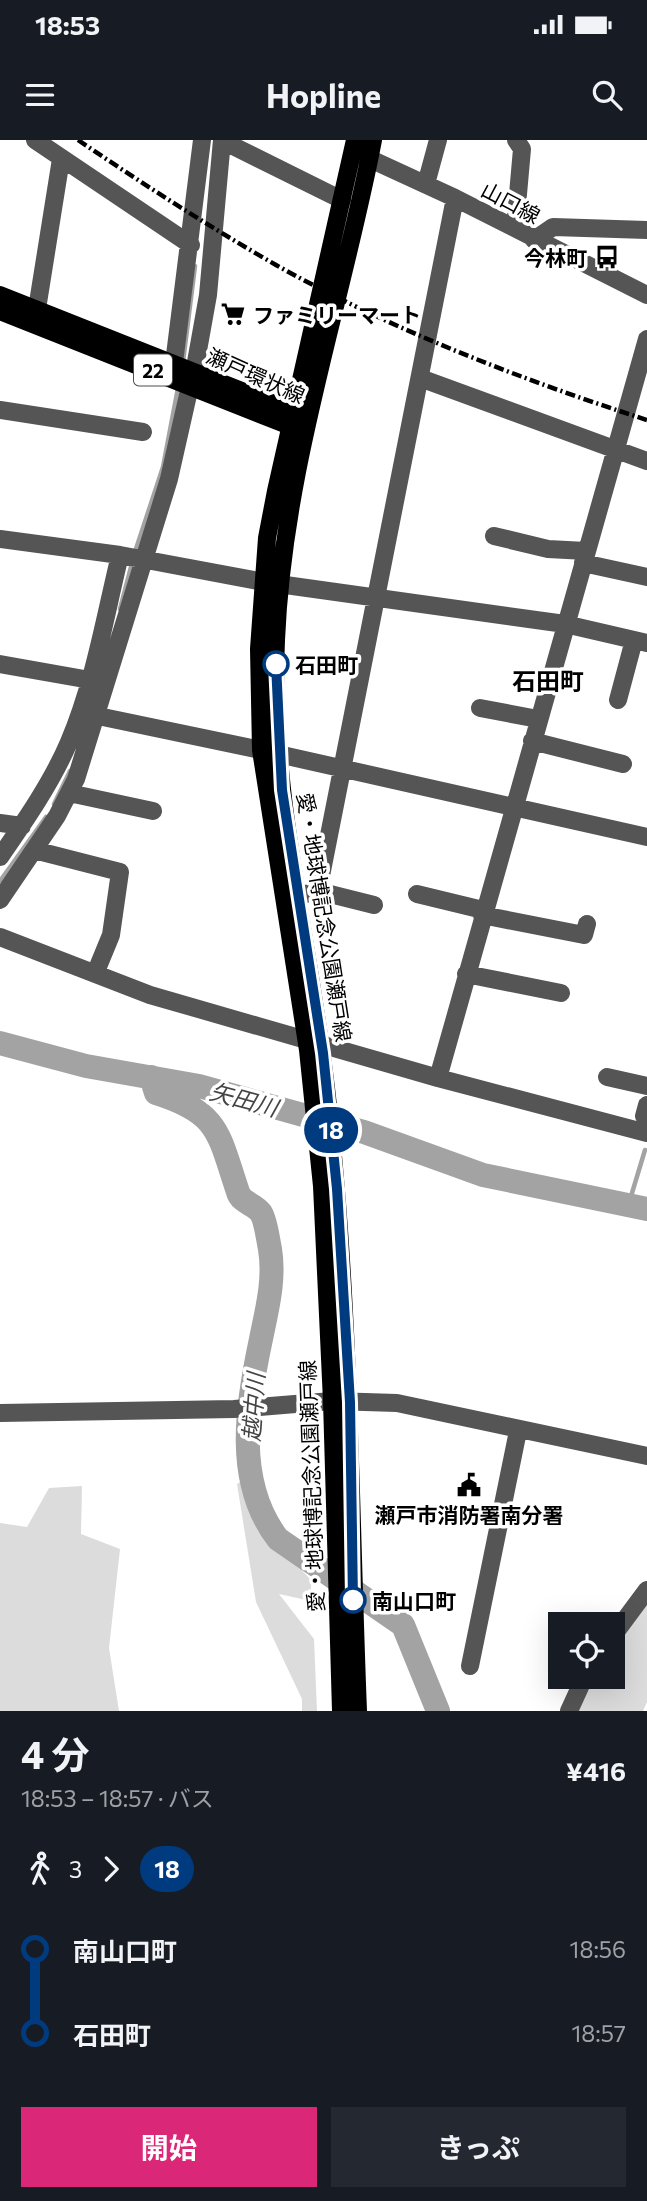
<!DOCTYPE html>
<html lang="ja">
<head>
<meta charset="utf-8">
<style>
  :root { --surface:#171b24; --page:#242831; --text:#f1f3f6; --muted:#9ea1a6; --accent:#db2777 }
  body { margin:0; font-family:Commissioner,"Noto Sans JP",sans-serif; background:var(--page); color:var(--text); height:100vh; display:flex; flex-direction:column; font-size:26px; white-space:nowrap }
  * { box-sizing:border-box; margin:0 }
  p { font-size:23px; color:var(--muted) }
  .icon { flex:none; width:38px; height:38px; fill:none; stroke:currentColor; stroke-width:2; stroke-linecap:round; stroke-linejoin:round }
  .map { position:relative; height:1571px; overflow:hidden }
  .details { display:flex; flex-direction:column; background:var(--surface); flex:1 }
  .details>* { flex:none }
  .badge { padding:0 14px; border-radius:23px; font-size:24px; line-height:46px }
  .buttons { position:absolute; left:548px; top:1472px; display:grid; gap:14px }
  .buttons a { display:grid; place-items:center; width:77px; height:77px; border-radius:0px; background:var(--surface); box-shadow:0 7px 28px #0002; font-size:35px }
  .map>.badge { position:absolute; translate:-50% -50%; box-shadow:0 0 0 4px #fff }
  .legs { display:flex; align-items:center; gap:10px; height:77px; padding:0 21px; font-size:23px }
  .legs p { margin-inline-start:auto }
  .summary { display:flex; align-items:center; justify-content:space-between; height:119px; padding:0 21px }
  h1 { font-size:38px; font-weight:700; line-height:52px }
  .cta { display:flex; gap:14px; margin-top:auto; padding:14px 21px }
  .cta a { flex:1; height:80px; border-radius:0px; background:var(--accent); color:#fff; font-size:28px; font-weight:700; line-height:80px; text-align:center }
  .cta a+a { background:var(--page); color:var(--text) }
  ul { padding:0 21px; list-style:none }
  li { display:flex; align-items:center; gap:24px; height:84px; font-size:26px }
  li i { display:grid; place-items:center; width:10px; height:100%; margin:0 9px; background:currentColor }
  li i::after { content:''; width:18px; height:18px; margin:-9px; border:5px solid; border-radius:50%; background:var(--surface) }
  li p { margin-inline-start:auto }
  li:first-child i { background:linear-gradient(#0000 50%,currentColor 0) }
  li:last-child i { background:linear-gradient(currentColor 50%,#0000 0) }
  .status { display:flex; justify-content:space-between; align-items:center; height:49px; padding:0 35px; background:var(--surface); direction:ltr }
  .status svg { height:19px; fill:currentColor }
  header { display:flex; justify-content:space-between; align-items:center; height:91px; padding:0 21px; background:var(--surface); font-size:32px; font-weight:700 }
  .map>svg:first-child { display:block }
  .green { fill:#dcdcdc }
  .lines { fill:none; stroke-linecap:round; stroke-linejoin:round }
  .stream { stroke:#a3a3a3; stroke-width:4.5 }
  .river { stroke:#a3a3a3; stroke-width:24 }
  .minor { stroke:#555; stroke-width:18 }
  .major { stroke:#000; stroke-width:18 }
  .rail { stroke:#000; stroke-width:4.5; stroke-dasharray:10 3.5 2 3.5; stroke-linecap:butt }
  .line-1-casing { stroke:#fff; stroke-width:16 }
  .line-1 { stroke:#003b80; stroke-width:10 }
  .stop-1-dot { fill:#fff; stroke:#003b80; stroke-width:3.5 }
  .labels { text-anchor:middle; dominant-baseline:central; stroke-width:7; stroke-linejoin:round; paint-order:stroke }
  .shield { fill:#fff; stroke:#4c4c4c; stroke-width:2 }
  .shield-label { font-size:19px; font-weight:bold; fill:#000 }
  .street-label { font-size:21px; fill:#000; stroke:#fff }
  .poi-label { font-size:21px; font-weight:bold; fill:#000; stroke:#fff; text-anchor:end }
  .stop-label { font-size:21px; font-weight:bold; fill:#000; stroke:#fff; text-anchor:start }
  .water-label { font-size:23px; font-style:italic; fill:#444; stroke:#fff }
  .quarter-label { font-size:24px; font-weight:bold; fill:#000; stroke:#fff }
</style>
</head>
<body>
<div class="status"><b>18:53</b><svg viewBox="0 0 49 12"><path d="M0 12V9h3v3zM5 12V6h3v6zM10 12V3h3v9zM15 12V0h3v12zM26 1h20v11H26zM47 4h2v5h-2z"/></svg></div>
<header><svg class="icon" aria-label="menu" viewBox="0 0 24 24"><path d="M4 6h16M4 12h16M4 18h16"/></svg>Hopline<svg class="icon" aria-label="search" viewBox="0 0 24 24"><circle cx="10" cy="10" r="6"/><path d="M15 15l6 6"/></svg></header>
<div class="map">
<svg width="647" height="1571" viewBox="0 0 647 1571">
  <rect width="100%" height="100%" fill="#fff"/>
  <!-- green -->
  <path class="green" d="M247,1337L259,1385L311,1440V1461L279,1454L314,1499L317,1571H302V1559L256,1462L237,1344Z
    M82,1346L81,1394L120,1409L109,1508L119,1571H0V1383L27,1387L49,1348Z
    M647,1464V1562L643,1571H578L584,1552L594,1537L612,1536L613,1509Z"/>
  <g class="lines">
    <!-- stream -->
    <path class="stream" d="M183,222L195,126
      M134,415L163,327L178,248
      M120,469L132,423
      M54,664L70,631
      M0,741L46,677
      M629,1063L645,1010"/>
    <!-- river -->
    <path class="river" d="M0,903L86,926L199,946L364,992L483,1035L647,1069
      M151,937L156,953C220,973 218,993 238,1052C241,1063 255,1064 261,1073C266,1081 268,1100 270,1109C275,1140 267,1169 261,1199C247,1264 234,1342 278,1399L403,1485L438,1571"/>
    <!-- minor -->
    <path class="minor" d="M35,0L191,105
      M223,1L342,60
      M355,12L455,58L647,155
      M426,44L438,0
      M515,88L522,9L516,0
      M534,100L553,87L647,90
      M37,169L61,19
      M174,223L202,0
      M194,233L208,155L222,0
      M420,238L647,321
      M0,270L143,292
      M494,396L548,409L586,411
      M0,399L120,415L264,442L565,484L647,503
      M583,423L647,437
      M0,524L90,540
      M618,560L634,500
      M480,568L538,579
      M98,576L261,610
      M532,601L623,624
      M278,614L647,697
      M69,653L153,671
      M0,683L22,686
      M34,710L120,732L111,795L95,834
      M0,717C25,681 52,642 69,602C94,543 105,477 120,415
      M318,751L374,765
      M417,754L483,770
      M297,756L318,751L455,58
      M0,760L57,676L76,639L169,339L190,246
      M482,775L584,795L587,784
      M0,797L150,855L438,938L647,993
      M466,834L561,853
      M607,937L647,946
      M438,938L647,199
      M647,965L644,976L647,977
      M0,1273L234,1269L332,1261L397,1263L647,1316
      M612,1497L647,1450
      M470,1526L518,1291
      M569,1571L585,1536"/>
    <!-- major -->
    <path class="major" d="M0,155L292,271L301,278
      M0,171L290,286L299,284
      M341,1571L332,1261L322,1046L308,910L261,610L259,509L267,398L276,351L355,0
      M358,1571C350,1369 350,1167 328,966C312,811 269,657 276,500C283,328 341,167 373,0"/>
    <!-- rail -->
    <path class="rail" d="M78,0C143,44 208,86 276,125C392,190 520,239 647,280"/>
  </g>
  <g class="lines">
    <!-- line-1 casing -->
    <g class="line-1-casing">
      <path id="line-1" d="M276,524L282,650L323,913L337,1049L350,1262L353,1460"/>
    </g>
    <!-- line-1 -->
    <use href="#line-1" class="line-1"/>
  </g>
  <!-- icons -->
  <defs>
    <g id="bus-bare" transform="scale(1.89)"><path d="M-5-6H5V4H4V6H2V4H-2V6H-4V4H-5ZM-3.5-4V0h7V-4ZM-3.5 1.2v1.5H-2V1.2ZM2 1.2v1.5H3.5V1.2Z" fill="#000" stroke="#fff" stroke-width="2.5" paint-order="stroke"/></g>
    <g id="supermarket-bare" transform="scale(1.89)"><path d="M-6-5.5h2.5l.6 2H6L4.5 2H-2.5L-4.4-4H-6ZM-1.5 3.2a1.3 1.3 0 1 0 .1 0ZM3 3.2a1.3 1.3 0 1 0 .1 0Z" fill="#000" stroke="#fff" stroke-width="2.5" paint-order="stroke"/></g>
    <g id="civic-bare" transform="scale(1.89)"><path d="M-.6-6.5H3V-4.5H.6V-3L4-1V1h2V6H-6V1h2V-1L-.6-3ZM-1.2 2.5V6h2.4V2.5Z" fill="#000" stroke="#fff" stroke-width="2.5" paint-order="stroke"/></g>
  </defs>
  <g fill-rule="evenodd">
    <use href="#bus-bare" x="607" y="117"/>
    <use href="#supermarket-bare" x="233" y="174"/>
    <use href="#civic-bare" x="469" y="1345"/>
  </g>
  <!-- markers -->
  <g class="stop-1-dot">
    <circle cx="276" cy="524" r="12"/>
    <circle cx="353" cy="1460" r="12"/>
  </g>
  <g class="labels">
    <!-- shield labels -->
    <rect class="shield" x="134" y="214.5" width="38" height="31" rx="5"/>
    <g class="shield-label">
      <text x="153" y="230">22</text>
    </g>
    <!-- street labels -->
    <g class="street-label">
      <text transform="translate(511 62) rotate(28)">山口線</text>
      <text transform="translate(256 235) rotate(24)">瀬戸環状線</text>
      <text transform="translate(325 777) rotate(81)">愛・地球博記念公園瀬戸線</text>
      <text transform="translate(311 1346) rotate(-92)">愛・地球博記念公園瀬戸線</text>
    </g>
    <!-- poi labels -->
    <g class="poi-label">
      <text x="587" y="117">今林町</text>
      <text x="253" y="174" text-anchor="start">ファミリーマート</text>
      <text x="469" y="1374" text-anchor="middle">瀬戸市消防署南分署</text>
    </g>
    <!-- stop labels -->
    <g class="stop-label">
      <text x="295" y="524">石田町</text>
      <text x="372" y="1460">南山口町</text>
    </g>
    <!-- water labels -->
    <g class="water-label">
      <text transform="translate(244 959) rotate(15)">矢田川</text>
      <text transform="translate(253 1267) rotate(-86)">越中川</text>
    </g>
    <!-- quarter labels -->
    <g class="quarter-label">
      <text x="548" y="540">石田町</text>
    </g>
  </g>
</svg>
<div class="buttons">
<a><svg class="icon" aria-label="locate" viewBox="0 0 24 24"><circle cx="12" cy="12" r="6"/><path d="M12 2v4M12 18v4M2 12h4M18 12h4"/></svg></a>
</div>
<b class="badge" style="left:331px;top:990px;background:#003b80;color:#fff">18</b>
</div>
<section class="details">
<div class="summary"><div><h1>4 分</h1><p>18:53 – 18:57 · バス</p></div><b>¥416</b></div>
<div class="legs"><svg class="icon" aria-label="walk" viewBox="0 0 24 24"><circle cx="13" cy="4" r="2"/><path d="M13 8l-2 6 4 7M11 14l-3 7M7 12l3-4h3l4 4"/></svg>3<svg class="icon" aria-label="forward" viewBox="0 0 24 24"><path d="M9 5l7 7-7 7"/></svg><b class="badge" style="background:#003b80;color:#fff">18</b></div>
<ul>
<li><i style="color:#003b80"></i><b>南山口町</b><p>18:56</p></li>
<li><i style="color:#003b80"></i><b>石田町</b><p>18:57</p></li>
</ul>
<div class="cta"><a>開始</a><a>きっぷ</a></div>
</section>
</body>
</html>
